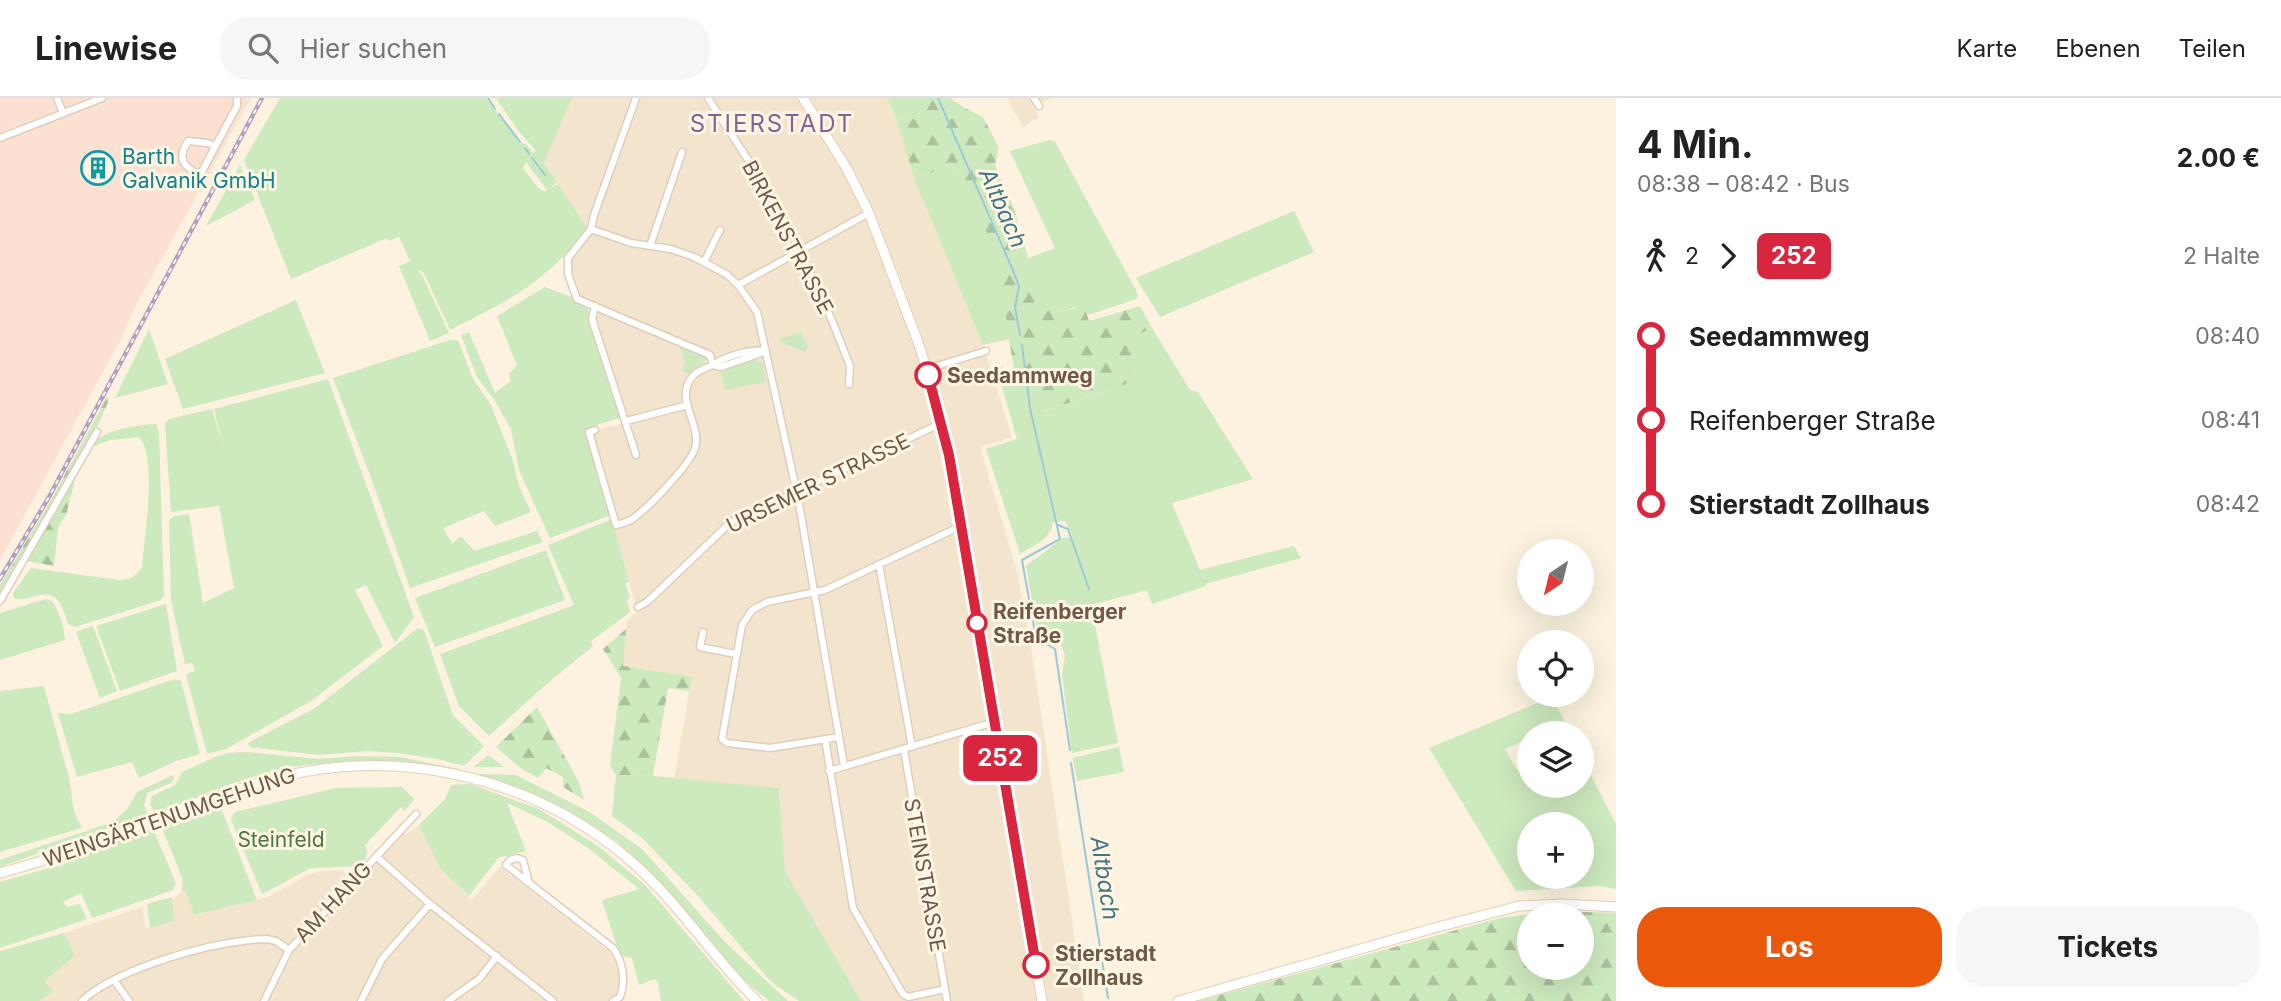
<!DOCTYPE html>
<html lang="de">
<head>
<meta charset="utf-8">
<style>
  :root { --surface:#fff; --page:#f6f6f6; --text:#222; --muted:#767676; --line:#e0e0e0; --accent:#ea580c }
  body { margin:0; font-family:Inter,sans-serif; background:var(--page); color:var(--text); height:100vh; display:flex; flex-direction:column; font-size:26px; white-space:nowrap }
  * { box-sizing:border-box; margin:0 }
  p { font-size:23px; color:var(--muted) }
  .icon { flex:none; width:38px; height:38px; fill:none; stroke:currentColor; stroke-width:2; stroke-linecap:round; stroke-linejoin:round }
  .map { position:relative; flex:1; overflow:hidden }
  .panel { display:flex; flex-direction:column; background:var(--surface); width:665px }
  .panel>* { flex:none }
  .badge { padding:0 14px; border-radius:10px; font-size:24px; line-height:46px }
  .needle { width:46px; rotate:215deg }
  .fabs { position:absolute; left:1517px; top:441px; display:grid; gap:14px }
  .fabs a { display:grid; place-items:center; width:77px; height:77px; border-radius:50%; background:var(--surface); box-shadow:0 7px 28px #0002; font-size:35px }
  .map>.badge { position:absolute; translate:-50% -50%; box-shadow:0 0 0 4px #fff }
  .legs { display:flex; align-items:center; gap:10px; height:77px; padding:0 21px; font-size:23px }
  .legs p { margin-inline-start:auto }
  .summary { display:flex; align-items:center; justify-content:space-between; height:119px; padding:0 21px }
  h1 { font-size:38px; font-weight:700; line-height:52px }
  .button { display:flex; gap:14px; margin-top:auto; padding:14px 21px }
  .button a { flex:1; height:80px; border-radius:28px; background:var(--accent); color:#fff; font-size:28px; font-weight:700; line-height:80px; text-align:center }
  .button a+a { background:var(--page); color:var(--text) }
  ul { padding:0 21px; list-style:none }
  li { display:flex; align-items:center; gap:24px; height:84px; font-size:26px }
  li i { display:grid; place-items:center; width:10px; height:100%; margin:0 9px; background:currentColor }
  li i::after { content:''; width:18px; height:18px; margin:-9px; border:5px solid; border-radius:50%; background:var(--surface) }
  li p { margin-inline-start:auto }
  li:first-child i { background:linear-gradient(#0000 50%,currentColor 0) }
  li:last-child i { background:linear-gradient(currentColor 50%,#0000 0) }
  header { display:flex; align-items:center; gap:42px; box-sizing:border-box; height:98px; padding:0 35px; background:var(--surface); border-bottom:2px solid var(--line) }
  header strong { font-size:33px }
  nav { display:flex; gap:38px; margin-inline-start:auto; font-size:24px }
  .search { width:490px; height:63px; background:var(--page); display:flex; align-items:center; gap:18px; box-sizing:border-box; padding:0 24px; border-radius:28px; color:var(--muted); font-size:26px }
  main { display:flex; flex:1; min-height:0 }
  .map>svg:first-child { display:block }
  .residential { fill:#f3e4cd }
  .commercial { fill:#fce1d2 }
  .green { fill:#cde9be; fill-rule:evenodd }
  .forest { fill:url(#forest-firs); fill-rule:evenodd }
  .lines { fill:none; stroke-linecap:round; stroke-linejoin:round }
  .stream { stroke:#9acad6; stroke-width:2 }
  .street-casing { stroke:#dfcebb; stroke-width:9 }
  .secondary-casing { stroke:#e4cfb9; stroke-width:11 }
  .street { stroke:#fff; stroke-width:6 }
  .secondary { stroke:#fff; stroke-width:9 }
  .rail-casing { stroke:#b49fc4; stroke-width:4.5 }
  .rail { stroke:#fff6e4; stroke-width:2; stroke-dasharray:5; stroke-linecap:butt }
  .line-1-casing { stroke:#fff; stroke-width:16 }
  .line-1 { stroke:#d7263d; stroke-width:10 }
  .stop-1-dot { fill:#fff; stroke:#d7263d; stroke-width:3.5 }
  .labels { text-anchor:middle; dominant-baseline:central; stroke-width:6; stroke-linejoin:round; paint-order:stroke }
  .culture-label { font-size:21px; fill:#0d838f; stroke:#fff6e4; text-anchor:start }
  .street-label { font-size:21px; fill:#715847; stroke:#fff6e4 }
  .stop-label { font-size:21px; font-weight:bold; fill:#715847; stroke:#fff6e4; text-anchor:start }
  .park-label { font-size:21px; fill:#4d7840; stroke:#fff6e4 }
  .water-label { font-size:23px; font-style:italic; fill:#417785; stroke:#fff6e4 }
  .quarter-label { font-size:24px; letter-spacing:2px; fill:#866295; stroke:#fff6e4 }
</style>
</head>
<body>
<header>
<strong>Linewise</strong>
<div class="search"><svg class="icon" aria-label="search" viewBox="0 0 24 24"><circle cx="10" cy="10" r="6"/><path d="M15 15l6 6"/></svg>Hier suchen</div>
<nav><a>Karte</a><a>Ebenen</a><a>Teilen</a></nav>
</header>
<main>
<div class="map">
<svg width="1616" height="903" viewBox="0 0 1616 903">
  <defs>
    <pattern id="forest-firs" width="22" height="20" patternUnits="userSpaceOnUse" patternTransform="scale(1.75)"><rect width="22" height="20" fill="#cde9be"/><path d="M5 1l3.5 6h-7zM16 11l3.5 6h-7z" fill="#abc09c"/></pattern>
  </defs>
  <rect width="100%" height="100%" fill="#fcf2df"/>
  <!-- residential -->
  <path class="residential" d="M572,0H887L896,20L914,80L983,247L1012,339L980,349L1017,474L1029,536L1084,903H861L785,773L779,690L674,681L692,579L622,568L627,523L637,513L589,337L592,333L625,325L591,219L595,207L574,198L569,161L590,135L544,65Z
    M1007,0H1053L1034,7L1039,20L1023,29Z
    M419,727L440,771L472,802L500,769L610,854L616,864L620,881L616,903H40L45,899L44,883L75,858L64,835L143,809L145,830L174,822L172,803L182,793L184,794L194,817L257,802L272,797L309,776L323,773L341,772L355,784L403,735L407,736Z"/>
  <!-- commercial -->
  <path class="commercial" d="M0,0H251L136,207L122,239L0,462Z"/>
  <!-- green -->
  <path class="green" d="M280,0H486L520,45L526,46L533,55L536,53L517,31L496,0H572L544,65L557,84L549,91L558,86L587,130C546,185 509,202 450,232L424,175L416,171L422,177L449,235L430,243L399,168L410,163L399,139L389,143L387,140L291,181L244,62ZM526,64L547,92L545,94L538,90L523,70Z
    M887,0H934L917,21L896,20Z
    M1050,42L1055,44L1136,192L1138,198L1136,201L1088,217L1086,214L1075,209L1062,213C1055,209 1050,203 1044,198C1032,188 1019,191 1017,172C1026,158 1041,156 1055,150L1010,53Z
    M949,64L972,96L1002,173L996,188L1005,198L1009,241L983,247L914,80L938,73Z
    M240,67L255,102L206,128Z
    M1294,113L1314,154L1160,219L1136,180Z
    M545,189L569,198L588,211L620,320L599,326L587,337L611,417L550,440L519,372L511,331L495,303L477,279L461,237L469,234L495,295L511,283L509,276L517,267L497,218Z
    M296,202L325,275L183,311L165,261Z
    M1152,230L1190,292L1198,294L1253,381L1172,405L1200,472L1294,448L1301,460L1205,486L1206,488L1152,506L1147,492L1091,507L1118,645L1072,655L1062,577L1065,557L1061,547L1041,540L1037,534L1026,468L1063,440L1073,439L1065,423L1053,424C1051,442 1034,447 1020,456L986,351L1017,341L995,265L1015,276L1043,313L1119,290L1135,280L1131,245L1135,238Z
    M149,231L168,286L115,300Z
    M801,234L808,249L805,254L780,244L779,241Z
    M450,242H458L473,281L491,307L513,363L519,388L531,414L495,428L484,413L443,430L452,446L461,438L474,453L537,433L543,444L410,490L371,380L333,280Z
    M679,247L705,258L707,262L694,270L689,276L682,272L685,263Z
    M754,262L762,264L766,284L725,292L720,273Z
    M328,281L414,519L395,545L366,487L355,492L383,548L311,603L226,651L207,656L186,576L195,573L192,565L185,566L171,502L169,422L174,418L189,416L203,505L234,490L219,408L171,414L165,325L169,321L212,311L223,349L214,311Z
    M156,326L159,335L164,499L161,500V502L75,529L68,526C63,509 58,491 36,498C27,500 22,503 14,500L13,495L31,470L119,482C130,482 135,479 142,469C144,440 158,360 139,339L111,342L91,349C101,331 137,327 156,326Z
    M612,421L628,480L629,484L625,485L630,498L627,503L630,514L591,543L593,548L543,589L489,638L459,608L440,556L574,507L548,447Z
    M546,452L565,502L435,549L415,500Z
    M46,501L52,503C60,515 64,528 65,542L0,562V515Z
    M166,506L177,573L120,593L96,528Z
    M93,528L117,593L100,600L76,534Z
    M418,530L424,532L453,617L484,648L464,668L438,661L398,655L367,653L319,657L250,649L248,645L315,610Z
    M175,581L181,583L200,656L176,663L139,680L132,664L77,679L58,615L71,616Z
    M44,588L69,680L74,713L82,730L0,754V593Z
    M1552,599L1565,624L1540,635H1530L1529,640L1505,651L1517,672L1529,668L1530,688H1582V660L1616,726V791L1599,788L1516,793L1429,650ZM1530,726H1582V779H1530Z
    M1119,649L1124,674L1077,683L1073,660Z
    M246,654L318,661L358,658L400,659L459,671L458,673C412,665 366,664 319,666C268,668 203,697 155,715L150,706L152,698L175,687L182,674L217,658L228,655Z
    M488,657L504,669H474Z
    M478,676L516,677L588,713L642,751L726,845L788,903H769L744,882L659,783L616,743L569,714Z
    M173,677L174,681L171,685L147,695L144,707L148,716L0,769V762L113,724L127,711L137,694Z
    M616,677L653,678L779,690L785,773L861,903H799L770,883L699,799L642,740L612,718Z
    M470,686L539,711L598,748L645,787L744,903H661L658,884L654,881L639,887L632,860L622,858L616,846L602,802L639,791L588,750L546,723L507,705L526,753L498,760L469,798L440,771L419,727L445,701L451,687Z
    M402,689L414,701L405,713L401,709L365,747C369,755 366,761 361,768L311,770L262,796L231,722L235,714L336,690Z
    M219,705L257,802L194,817L185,794L182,793L183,782L160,725Z
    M153,731L176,785L173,792L92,820L81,795L63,804L67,809L80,806L87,821L0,850V784L67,765L66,762Z
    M172,799L174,823L150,830L147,806Z
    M64,835L75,858L44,883L53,893L40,903H0V853Z"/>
  <!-- forest -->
  <path class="forest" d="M934,0H950L965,10L983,19L999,50L995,67L1014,110L1028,160L1017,172C1019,191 1032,188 1044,198C1050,203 1055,209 1062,213L1081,209L1086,214L1089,223L1140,208L1152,230L1135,238L1131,245L1135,280L1119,290L1042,313L1015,276L1007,231L1005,198L996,188L994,178L1001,172L972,96L949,64L938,73L914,80L896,20L917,21Z
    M107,299L109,302L77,374L66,417L58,430L54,468L22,462L0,500V487L51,402Z
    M626,531L623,568L692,579L689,593L668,590L653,678L616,677L610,668L621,580L603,551Z
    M537,609L579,684L584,702L563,689V679L546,670L538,680L519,669L496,649Z
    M1557,813L1616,815V903H1198L1500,820ZM1582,817V870H1530V817Z"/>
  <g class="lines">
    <!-- stream -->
    <path class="stream" d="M488,0L495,11
      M938,0L1014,175L1019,188L1015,209L1020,237
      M499,16L520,44
      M525,50L529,56
      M532,60L545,77
      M1022,247L1030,310L1060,441L1022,462L1036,540L1055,551L1070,652
      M1058,427L1068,431L1089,491
      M1071,665L1108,900"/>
    <!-- street casing -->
    <g class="street-casing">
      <path id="street" d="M57,0L63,15
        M636,0L594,117L591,131L568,160V176L577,201L710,257L713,267
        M708,0L763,85L800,152L833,225L850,268L849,286
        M1034,0L1039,8
        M0,40L102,0
        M215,48L207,45L188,43C176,61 184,69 200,77L237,8V0
        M591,131L631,145L671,151L694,159L726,176L738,187L757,214L798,400L844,668
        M650,148L682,54
        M704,164L720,132
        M738,187L869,115
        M595,208L592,221L636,357
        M713,267L721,269L764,254
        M927,271L986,253
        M626,323L688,307
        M595,332L589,334L616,427C621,426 627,424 631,422C646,412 690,367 695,350C702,326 673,300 693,278C699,271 708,270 716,265C729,257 752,251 766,253
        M879,466L912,649
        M0,503L97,334
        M638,509L647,504L730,425L931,330L943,327
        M703,534L700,549L736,556
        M839,639L770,650L727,645L722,641L742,527L752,512L767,504L825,492L961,428
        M825,641L853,810L903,896L908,899L945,891
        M904,652L947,903
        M829,673L994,624
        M376,758L430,806L553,903
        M529,785L506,767L510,762L517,760L523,762L529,785L613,850C623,864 626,883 620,899L613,903
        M114,882L129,903
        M82,903C117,870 219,841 267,841L276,843L289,852
        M264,903L289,852L416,716
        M361,903L382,861L430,806
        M448,903L479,881L497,858"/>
    </g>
    <!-- secondary casing -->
    <g class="secondary-casing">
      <path id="secondary" d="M803,0L847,71L869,115L918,244L938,307L949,357L1042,903
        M0,775C91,751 175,708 266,683C389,647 526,676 625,758C676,800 710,857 757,903
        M1178,903L1434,830L1519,808L1563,806L1616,809"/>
    </g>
    <!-- street -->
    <use href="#street" class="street"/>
    <!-- secondary -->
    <use href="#secondary" class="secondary"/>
    <!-- rail casing -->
    <g class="rail-casing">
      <path id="rail" d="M0,481L49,399L262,0"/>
    </g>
    <!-- rail -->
    <use href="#rail" class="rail"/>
  </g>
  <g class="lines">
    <!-- line-1 casing -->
    <g class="line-1-casing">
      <path id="line-1" d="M928,277L949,357L1036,867"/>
    </g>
    <!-- line-1 -->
    <use href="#line-1" class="line-1"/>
  </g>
  <!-- icons -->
  <defs>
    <g id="building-ring" transform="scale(1.75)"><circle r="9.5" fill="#fff6e4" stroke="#0f9aa8" stroke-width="1.5"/><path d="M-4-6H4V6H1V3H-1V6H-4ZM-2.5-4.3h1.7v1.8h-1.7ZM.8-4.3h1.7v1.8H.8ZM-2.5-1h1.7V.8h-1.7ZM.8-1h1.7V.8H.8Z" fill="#0f9aa8"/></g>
  </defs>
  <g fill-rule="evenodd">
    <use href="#building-ring" x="98" y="70"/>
  </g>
  <!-- markers -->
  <g class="stop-1-dot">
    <circle cx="928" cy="277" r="12"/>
    <circle cx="977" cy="525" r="9"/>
    <circle cx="1036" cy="867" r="12"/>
  </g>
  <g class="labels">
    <!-- culture labels -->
    <g class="culture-label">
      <text x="122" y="58">Barth<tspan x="122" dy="24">Galvanik GmbH</tspan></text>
    </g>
    <!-- street labels -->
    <g class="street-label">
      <text transform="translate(788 139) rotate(62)">BIRKENSTRASSE</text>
      <text transform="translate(818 385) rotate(-26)">URSEMER STRASSE</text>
      <text transform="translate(169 719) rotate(-19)">WEINGÄRTENUMGEHUNG</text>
      <text transform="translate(925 777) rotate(80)">STEINSTRASSE</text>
      <text transform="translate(333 804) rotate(-47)">AM HANG</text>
    </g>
    <!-- stop labels -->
    <g class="stop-label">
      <text x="947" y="277">Seedammweg</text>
      <text x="993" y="513">Reifenberger<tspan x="993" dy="24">Straße</tspan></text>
      <text x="1055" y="855">Stierstadt<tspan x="1055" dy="24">Zollhaus</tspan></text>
    </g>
    <!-- park labels -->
    <g class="park-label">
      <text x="281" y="741">Steinfeld</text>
    </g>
    <!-- water labels -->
    <g class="water-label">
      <text transform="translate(1003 110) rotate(66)">Altbach</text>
      <text transform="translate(1105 780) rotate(81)">Altbach</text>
    </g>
    <!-- quarter labels -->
    <g class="quarter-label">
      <text x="772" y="25">STIERSTADT</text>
    </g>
  </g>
</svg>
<div class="fabs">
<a><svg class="needle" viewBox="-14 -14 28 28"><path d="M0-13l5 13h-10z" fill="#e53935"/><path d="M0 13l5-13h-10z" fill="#767676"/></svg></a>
<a><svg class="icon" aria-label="locate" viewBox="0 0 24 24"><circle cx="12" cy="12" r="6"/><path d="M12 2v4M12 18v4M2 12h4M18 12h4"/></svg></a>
<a><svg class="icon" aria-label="layers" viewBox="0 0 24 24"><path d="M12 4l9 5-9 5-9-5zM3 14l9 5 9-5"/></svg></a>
<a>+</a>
<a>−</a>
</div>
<b class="badge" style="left:1000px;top:660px;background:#d7263d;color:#fff">252</b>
</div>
<section class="panel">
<div class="summary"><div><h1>4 Min.</h1><p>08:38 – 08:42 · Bus</p></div><b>2.00 €</b></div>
<div class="legs"><svg class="icon" aria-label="walk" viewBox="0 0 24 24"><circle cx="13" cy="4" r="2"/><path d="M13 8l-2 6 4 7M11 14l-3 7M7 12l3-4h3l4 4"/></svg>2<svg class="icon" aria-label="forward" viewBox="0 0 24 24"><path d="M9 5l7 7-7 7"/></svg><b class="badge" style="background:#d7263d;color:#fff">252</b><p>2 Halte</p></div>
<ul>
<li><i style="color:#d7263d"></i><b>Seedammweg</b><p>08:40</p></li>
<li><i style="color:#d7263d"></i><span>Reifenberger Straße</span><p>08:41</p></li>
<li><i style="color:#d7263d"></i><b>Stierstadt Zollhaus</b><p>08:42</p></li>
</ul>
<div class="button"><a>Los</a><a>Tickets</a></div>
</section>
</main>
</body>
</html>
